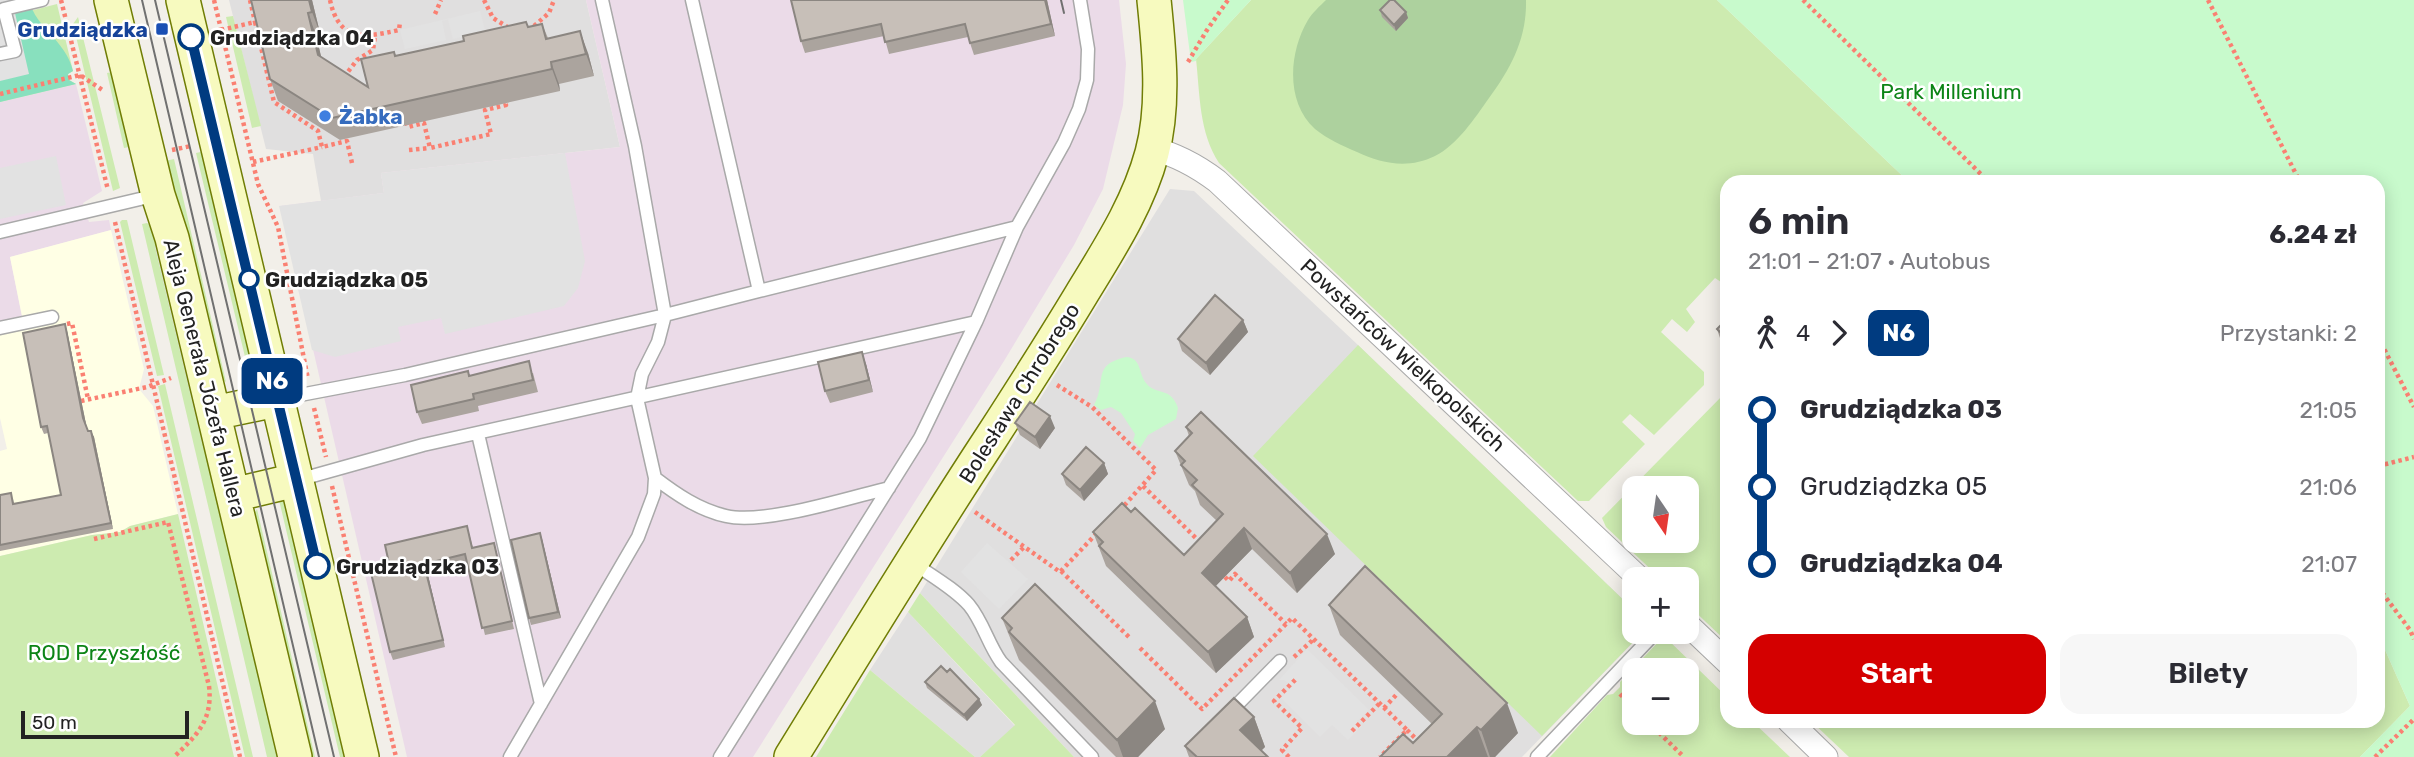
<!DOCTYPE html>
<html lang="pl">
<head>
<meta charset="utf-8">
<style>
  :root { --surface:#fff; --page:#f7f7f7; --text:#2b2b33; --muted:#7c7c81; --accent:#d40000 }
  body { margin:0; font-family:Rubik,sans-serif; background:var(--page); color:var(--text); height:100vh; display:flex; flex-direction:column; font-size:26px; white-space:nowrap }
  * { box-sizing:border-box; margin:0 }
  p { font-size:23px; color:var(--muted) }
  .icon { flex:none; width:38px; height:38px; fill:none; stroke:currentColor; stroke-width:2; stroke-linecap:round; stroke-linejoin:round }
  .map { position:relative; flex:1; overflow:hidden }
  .drawer { position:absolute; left:1720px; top:175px; width:665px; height:553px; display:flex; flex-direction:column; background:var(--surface); border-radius:21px; box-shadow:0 4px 18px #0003 }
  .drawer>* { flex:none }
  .badge { padding:0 14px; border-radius:10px; font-size:24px; line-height:46px }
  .needle { width:46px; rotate:167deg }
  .fabs { position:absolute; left:1622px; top:476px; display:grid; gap:14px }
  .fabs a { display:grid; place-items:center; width:77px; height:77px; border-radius:14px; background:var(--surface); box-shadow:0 4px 18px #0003; font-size:35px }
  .scale { position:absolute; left:21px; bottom:18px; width:168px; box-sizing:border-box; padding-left:7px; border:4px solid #222; border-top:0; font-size:19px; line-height:24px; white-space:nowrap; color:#222; -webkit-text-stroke:5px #fff; paint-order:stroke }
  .map>.badge { position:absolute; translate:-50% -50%; box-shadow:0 0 0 4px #fff }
  .legs { display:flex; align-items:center; gap:10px; height:77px; padding:0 28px; font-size:23px }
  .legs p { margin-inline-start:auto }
  .overview { display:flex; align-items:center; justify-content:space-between; height:119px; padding:0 28px }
  h1 { font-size:38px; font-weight:600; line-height:52px }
  .button { display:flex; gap:14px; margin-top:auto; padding:14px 28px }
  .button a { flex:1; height:80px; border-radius:21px; background:var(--accent); color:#fff; font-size:28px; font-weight:600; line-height:80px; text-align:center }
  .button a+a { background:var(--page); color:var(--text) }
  ul { padding:0 28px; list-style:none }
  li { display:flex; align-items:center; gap:24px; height:77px; font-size:26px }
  li i { display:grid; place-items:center; width:10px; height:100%; margin:0 9px; background:currentColor }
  li i::after { content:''; width:18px; height:18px; margin:-9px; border:5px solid; border-radius:50%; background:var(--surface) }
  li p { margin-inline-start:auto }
  li:first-child i { background:linear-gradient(#0000 50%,currentColor 0) }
  li:last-child i { background:linear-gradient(currentColor 50%,#0000 0) }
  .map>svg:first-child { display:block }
  .residential { fill:#e0dfdf }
  .industrial { fill:#ebdbe8 }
  .education { fill:#ffffe5 }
  .grass { fill:#cdebb0; fill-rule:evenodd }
  .forest { fill:#add19e }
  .park { fill:#c8facc }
  .pitch { fill:#88e0be }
  .parking { fill:#e2e2e2 }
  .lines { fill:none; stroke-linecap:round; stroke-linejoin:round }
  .lane-casing { stroke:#a9a9a9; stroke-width:15 }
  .street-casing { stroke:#a9a9a9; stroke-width:25 }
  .secondary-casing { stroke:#707d05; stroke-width:36 }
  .path { stroke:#fa8072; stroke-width:4.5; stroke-dasharray:3.5 3.5; stroke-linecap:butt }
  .lane { stroke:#fff; stroke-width:12 }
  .street { stroke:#fff; stroke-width:23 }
  .secondary { stroke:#f7fabf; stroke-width:33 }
  .tram { stroke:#707070; stroke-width:2 }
  .wall { fill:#aba49e }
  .shaded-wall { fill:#8b8681 }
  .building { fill:#c7bfb8; stroke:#8b8681; stroke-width:2 }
  .line-1-casing { stroke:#fff; stroke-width:16 }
  .line-1 { stroke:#003b80; stroke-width:10 }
  .transit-dot { fill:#1a4fb4; stroke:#fff; stroke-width:2.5 }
  .stop-1-dot { fill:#fff; stroke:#003b80; stroke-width:3.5 }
  .shop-dot { fill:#3f7fe0; stroke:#fff; stroke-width:2.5 }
  .labels { text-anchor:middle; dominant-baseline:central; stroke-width:5; stroke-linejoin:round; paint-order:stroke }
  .transit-label { font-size:21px; font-weight:bold; fill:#164399; stroke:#fff; text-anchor:end }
  .stop-label { font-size:21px; font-weight:bold; fill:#222; stroke:#fff; text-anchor:start }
  .park-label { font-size:21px; fill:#0c8416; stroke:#fff }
  .shop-label { font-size:21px; font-weight:bold; fill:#366cbe; stroke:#fff; text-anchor:start }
  .street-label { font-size:21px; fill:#222; stroke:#fff }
</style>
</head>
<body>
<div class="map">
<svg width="2414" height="757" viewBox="0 0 2414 757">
  <rect width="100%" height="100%" fill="#f2efe9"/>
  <!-- residential -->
  <path class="residential" d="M229,0H586L620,147L381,173L384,193L321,201L313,154L266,149Z
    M1170,189L1194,191L1358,345L1634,610V632H1643L1522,757H1074L920,593Z
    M908,612L1015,726L980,757H975L870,670Z"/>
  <!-- industrial -->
  <path class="industrial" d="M586,0H1119L1126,64L1123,105L1103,189L1074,245L1004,361L753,757H407L280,206L384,193L381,173L620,147Z
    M76,84L102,191L83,203L89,222L109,220L111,230L10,257L22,317L0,322V102Z"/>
  <!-- education -->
  <path class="education" d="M111,230L144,369L139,389L153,406L178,514L130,526L120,532L92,535L0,556V451L7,449L0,418V322L22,316L10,257Z"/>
  <!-- grass -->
  <path class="grass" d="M1251,0H1717L1909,182H1727V286L1715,278L1686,309L1695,322L1687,332L1672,319L1661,332L1704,372V385L1654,435L1630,414L1622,422L1645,444L1589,501H1578L1219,163C1199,132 1200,95 1196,59Z
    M57,4L73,71L68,74L69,80L76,84L0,102V81L26,12Z
    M233,16L261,126L252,128L226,17Z
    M78,17L120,188L113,191L73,24Z
    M112,72L139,145L124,148L107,73Z
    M205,151L257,385L253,390L196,153Z
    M174,159L226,382L222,379L156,163Z
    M122,220H127L164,375L157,376L120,222Z
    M147,223L156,230L282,757H267L142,224Z
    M1358,345L1634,610V632H1643L1542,736L1253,456Z
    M165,384L253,757H245L158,386Z
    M1724,394H1727V642L1687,604V579H1661L1606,527L1602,518ZM1634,488H1687V541H1634Z
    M279,500L286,503L349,757H340Z
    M257,509L315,757H308L254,514Z
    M178,514L234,757H0V556L92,535L120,532L130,526Z
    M920,593L935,609L1074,757H980L1015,725L908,612Z
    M2378,634L2410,706L2360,757H1849L1811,721H2378Z
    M1664,636L1727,697V721H1752L1790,757H1550L1607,695L1613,694L1620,687V682ZM1634,670H1687V723H1634Z
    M870,670L975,757H816Z"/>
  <!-- forest -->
  <path class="forest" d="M1326,0H1526C1527,38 1511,68 1489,98C1475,118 1457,145 1435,156C1409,169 1382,164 1357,152C1343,146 1327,139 1315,129C1285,102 1289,52 1308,20C1312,13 1320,6 1326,0Z"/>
  <!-- park -->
  <path class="park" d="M1183,0H1251L1196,59V61L1191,62Z
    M1717,0H2414V757H2360L2410,706L2378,634V182H1909Z
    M1126,357C1142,358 1138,373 1146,383C1156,396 1171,386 1178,408L1176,419L1148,435L1140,448L1133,441L1135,434L1121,413L1111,407L1101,410L1094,405C1107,381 1091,365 1126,357Z"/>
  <!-- pitch -->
  <path class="pitch" d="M0,0H29C36,29 66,40 73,71L68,74L69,80L76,84L0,102Z"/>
  <!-- parking -->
  <path class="parking" d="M0,0H12L29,74L0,81Z
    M480,11L485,31L453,39L448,19L442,21L446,40L405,49L400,30Z
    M565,153L585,261L578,288L564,306L445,334L441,318L398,327L401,341L335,357L312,350L279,206L384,193L381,173Z
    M56,156L66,205L0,219V168Z
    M160,238L210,449L202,443L155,247Z
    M987,543L1028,579L999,609L961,572Z
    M1307,649L1369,710L1357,721L1362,726L1348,740L1332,725L1320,737L1281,698L1293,686L1284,680H1279Z"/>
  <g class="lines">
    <!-- lane casing -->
    <g class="lane-casing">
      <path id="lane" d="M0,54L15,51L4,9L42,0
        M0,232L157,195
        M759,291L1017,227
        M0,328L52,317
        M279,399L405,375L665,315L759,291L692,0
        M478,434L541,704
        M655,478C676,494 699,510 726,516C764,525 848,498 889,488
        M298,480L423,445L976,322
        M912,562C930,575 954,588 969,605C983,622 988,644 1001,662L1092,757
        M1228,714L1280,661
        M510,757L638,537L654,494L655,478L637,398L642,374L658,342L665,315L635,146L602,0
        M720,757L920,438L976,322L1017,227L1064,143L1079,109L1087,80L1088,49L1080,0
        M1537,757L1656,632"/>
    </g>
    <!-- street casing -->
    <g class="street-casing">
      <path id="street" d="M1153,149C1178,155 1197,166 1217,181L1640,579
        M1687,624L1727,662
        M1789,721L1826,757"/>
    </g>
    <!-- secondary casing -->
    <g class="secondary-casing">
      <path id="secondary" d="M111,0L158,195L172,238L295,757
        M183,0L362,757
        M214,413L276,400
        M233,495L296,480
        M791,757C857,650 922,543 991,438C1022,390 1052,343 1081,295C1109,249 1138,205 1152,153C1165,105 1159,49 1154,0"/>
    </g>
    <!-- path -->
    <path class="path" d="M61,0L108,190
      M214,0L258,184L278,227L308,379
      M250,0L255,22
      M330,0C339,42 364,38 399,30L400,22
      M484,0L493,18L509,28
      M1803,0L1989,182
      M2208,0L2300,182
      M435,14L441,0
      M534,26L549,13L554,0
      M221,30L255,22L274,102L318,131L322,147L347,141L352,163
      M1188,62L1207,30L1228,0
      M344,77L357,60L373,50L375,36
      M0,94L80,75L104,91
      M406,122L408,127L424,123L430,148L491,134L485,110L506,105L504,100
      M172,150L191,146
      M409,150L430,148
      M253,162L322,147
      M115,222L240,757
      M67,324L72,323L88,399
      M2378,337L2414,407
      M1057,385L1092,407L1156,470L1121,509
      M81,401L147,387L171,378
      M314,408L326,457
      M2378,466L2414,457
      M332,486L396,757
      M1143,486L1202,544
      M975,512L1060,572L1098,532
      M94,539L168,522L209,686C213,720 197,735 174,757
      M1011,560L1024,547
      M1061,571L1131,639
      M1225,577L1229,581L1235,574L1286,624
      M2378,587L2410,630L2414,639
      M1140,648L1202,709L1292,618L1407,730L1380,757
      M1294,657L1314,639
      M1620,694L1634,708
      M1384,708L1397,694
      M1649,723L1684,757
      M1407,730L1421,744
      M1352,731L1380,703
      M1289,757L1282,750L1302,728L1274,701L1297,678
      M2375,757L2414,719"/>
    <!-- lane -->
    <use href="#lane" class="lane"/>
    <!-- street -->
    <use href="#street" class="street"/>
    <!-- secondary -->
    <use href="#secondary" class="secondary"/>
    <!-- tram -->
    <path class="tram" d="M142,0L319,757
      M155,0L334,757
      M1061,0L1064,13"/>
  </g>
  <!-- wall -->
  <path class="wall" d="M251,0H312L320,33L316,35L321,57L368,87L396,56L542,24L548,38L588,53L594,76L559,84L560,91L340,140L278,101L270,79Z
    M791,0H1047L1055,36L974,55L968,37L889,54L884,36L805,53L801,41Z
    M1380,10L1406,12L1408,18L1396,31L1382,17Z
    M1727,319V351L1723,347L1717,329Z
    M1243,320L1248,332L1210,375L1182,351L1178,339Z
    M67,331L86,424L88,431H91L94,437L113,529L0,551V495L13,499L14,504L61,495L48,433L44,434L41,427Z
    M866,364L873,392L830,403L825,391Z
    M533,373L538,392L478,406L479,411L422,424L417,412L470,376Z
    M1015,423L1055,428L1040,449L1020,435Z
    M1186,427L1335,554L1297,593L1252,549L1215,586L1247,617L1254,637L1216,673L1106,566L1093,532L1131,512L1184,555L1217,521L1200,505L1195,491L1189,485L1175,451L1189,436Z
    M1104,463L1108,474L1084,501L1066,485L1062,474Z
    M469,533L473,548L494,543L514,629L485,635L467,561L427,571L445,647L393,660L390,652V568Z
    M542,539L561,618L531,625L529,618Z
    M1329,605L1518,733L1495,757H1380L1413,743L1432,724L1340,635Z
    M1002,618L1165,729L1138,757H1116L1019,660Z
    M947,672L979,699L982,705L967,721L927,688L925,682Z
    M1254,717L1265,747L1261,750L1268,757H1189L1185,746Z"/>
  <!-- shaded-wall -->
  <path class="shaded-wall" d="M309,0H312L320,33L312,12Z
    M1045,0H1047L1055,36L1051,24Z
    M1406,12L1408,18L1396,31L1394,25Z
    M308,13L316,35L326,77L318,55Z
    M580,31L588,53L594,76L586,54Z
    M551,62L559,84L560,91L552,69Z
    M1243,320L1248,332L1210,375L1206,363Z
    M65,324L67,331L86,424L83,418Z
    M862,352L866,364L873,392L869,380Z
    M1050,416L1055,428L1040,449L1035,437Z
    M91,431L94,437L113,529L111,523Z
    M1104,463L1108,474L1084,501L1080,490Z
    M1244,528L1252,549L1209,593L1202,573Z
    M540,533L542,539L561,618L558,612Z
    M1327,534L1335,554L1297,593L1290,573Z
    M424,564L427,571L445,647L443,640Z
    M1247,617L1254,637L1216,673L1208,652Z
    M979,699L982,705L967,721L964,715Z
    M1155,701L1165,729L1138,757H1123L1117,740Z
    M1507,703L1518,733L1495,757H1490L1481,730Z
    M1254,717L1265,747L1255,757L1240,730Z
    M1477,727L1488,757H1447Z"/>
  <!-- building -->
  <path class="building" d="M251,0H309L312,12L308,13L318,55L368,87L361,59L394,52L395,56L464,41L463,36L526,22L528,27L542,24L546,39L580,31L586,54L551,62L552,69L332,118L270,79Z
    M791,0H1045L1051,24L970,43L965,24L885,42L881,24L801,41Z
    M1390,0H1394L1406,12L1394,25L1380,10Z
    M1215,295L1243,320L1206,363L1178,339Z
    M1727,319V339L1717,329Z
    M65,324L83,418L88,431H91L111,523L0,545V495L11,493L13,504L61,495L47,426L41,427L23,333Z
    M862,352L869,380L825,391L818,362Z
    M529,361L533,380L473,394L474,399L417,412L411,385L468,371L469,376Z
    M1030,402L1050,416L1035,437L1015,423Z
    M1201,412L1327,534L1290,573L1244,528L1202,573L1247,617L1208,652L1099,546L1103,542L1093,532L1122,503L1131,512L1135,508L1184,555L1223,514L1192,485L1197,480L1181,465L1185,461L1175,451L1192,433L1186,427Z
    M1086,447L1104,463L1080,490L1062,474Z
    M467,526L472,548L494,543L512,621L482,628L465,554L424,564L443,640L390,652L371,573L390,568L385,545Z
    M540,533L558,612L529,618L511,540Z
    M1365,566L1507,703L1481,730L1477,727L1447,757H1380L1403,734L1413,743L1442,714L1329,605Z
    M1035,584L1155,701L1117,740L1009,632L1012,628L1002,618Z
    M941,666L947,672L950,669L979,699L964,715L925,682Z
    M1234,698L1254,717L1240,730L1268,757H1197L1185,746Z"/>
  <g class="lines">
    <!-- line-1 casing -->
    <g class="line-1-casing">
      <path id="line-1" d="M191,37L317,566"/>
    </g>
    <!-- line-1 -->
    <use href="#line-1" class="line-1"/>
  </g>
  <!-- markers -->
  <rect class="transit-dot" x="155" y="22" width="14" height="14" rx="3.5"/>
  <g class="stop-1-dot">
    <circle cx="191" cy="37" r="12"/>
    <circle cx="249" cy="279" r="9"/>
    <circle cx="317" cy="566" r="12"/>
  </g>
  <circle class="shop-dot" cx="325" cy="116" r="7"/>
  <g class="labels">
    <!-- transit labels -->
    <g class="transit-label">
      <text x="148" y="29">Grudziądzka</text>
    </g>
    <!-- stop labels -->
    <g class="stop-label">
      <text x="210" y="37">Grudziądzka 04</text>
      <text x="265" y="279">Grudziądzka 05</text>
      <text x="336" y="566">Grudziądzka 03</text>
    </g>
    <!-- park labels -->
    <g class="park-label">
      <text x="1951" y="91">Park Millenium</text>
      <text x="104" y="652">ROD Przyszłość</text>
    </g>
    <!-- shop labels -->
    <g class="shop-label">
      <text x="339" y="116">Żabka</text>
    </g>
    <!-- street labels -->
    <g class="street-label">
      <text transform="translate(1403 355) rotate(43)">Powstańców Wielkopolskich</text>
      <text transform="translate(205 378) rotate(76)">Aleja Generała Józefa Hallera</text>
      <text transform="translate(1019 393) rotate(-58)">Bolesława Chrobrego</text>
    </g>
  </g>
</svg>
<div class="fabs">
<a><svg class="needle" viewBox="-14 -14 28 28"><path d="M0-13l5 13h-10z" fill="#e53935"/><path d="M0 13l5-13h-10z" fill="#7c7c81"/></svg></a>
<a>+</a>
<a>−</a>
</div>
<div class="scale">50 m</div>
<b class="badge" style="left:272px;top:381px;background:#003b80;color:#fff">N6</b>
<section class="drawer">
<div class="overview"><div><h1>6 min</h1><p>21:01 – 21:07 · Autobus</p></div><b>6.24 zł</b></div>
<div class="legs"><svg class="icon" aria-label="walk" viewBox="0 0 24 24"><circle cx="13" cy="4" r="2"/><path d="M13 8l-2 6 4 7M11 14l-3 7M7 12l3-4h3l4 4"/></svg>4<svg class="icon" aria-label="forward" viewBox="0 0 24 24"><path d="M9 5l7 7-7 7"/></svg><b class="badge" style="background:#003b80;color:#fff">N6</b><p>Przystanki: 2</p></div>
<ul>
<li><i style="color:#003b80"></i><b>Grudziądzka 03</b><p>21:05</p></li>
<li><i style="color:#003b80"></i><span>Grudziądzka 05</span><p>21:06</p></li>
<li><i style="color:#003b80"></i><b>Grudziądzka 04</b><p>21:07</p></li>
</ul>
<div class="button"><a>Start</a><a>Bilety</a></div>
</section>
</div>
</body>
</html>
